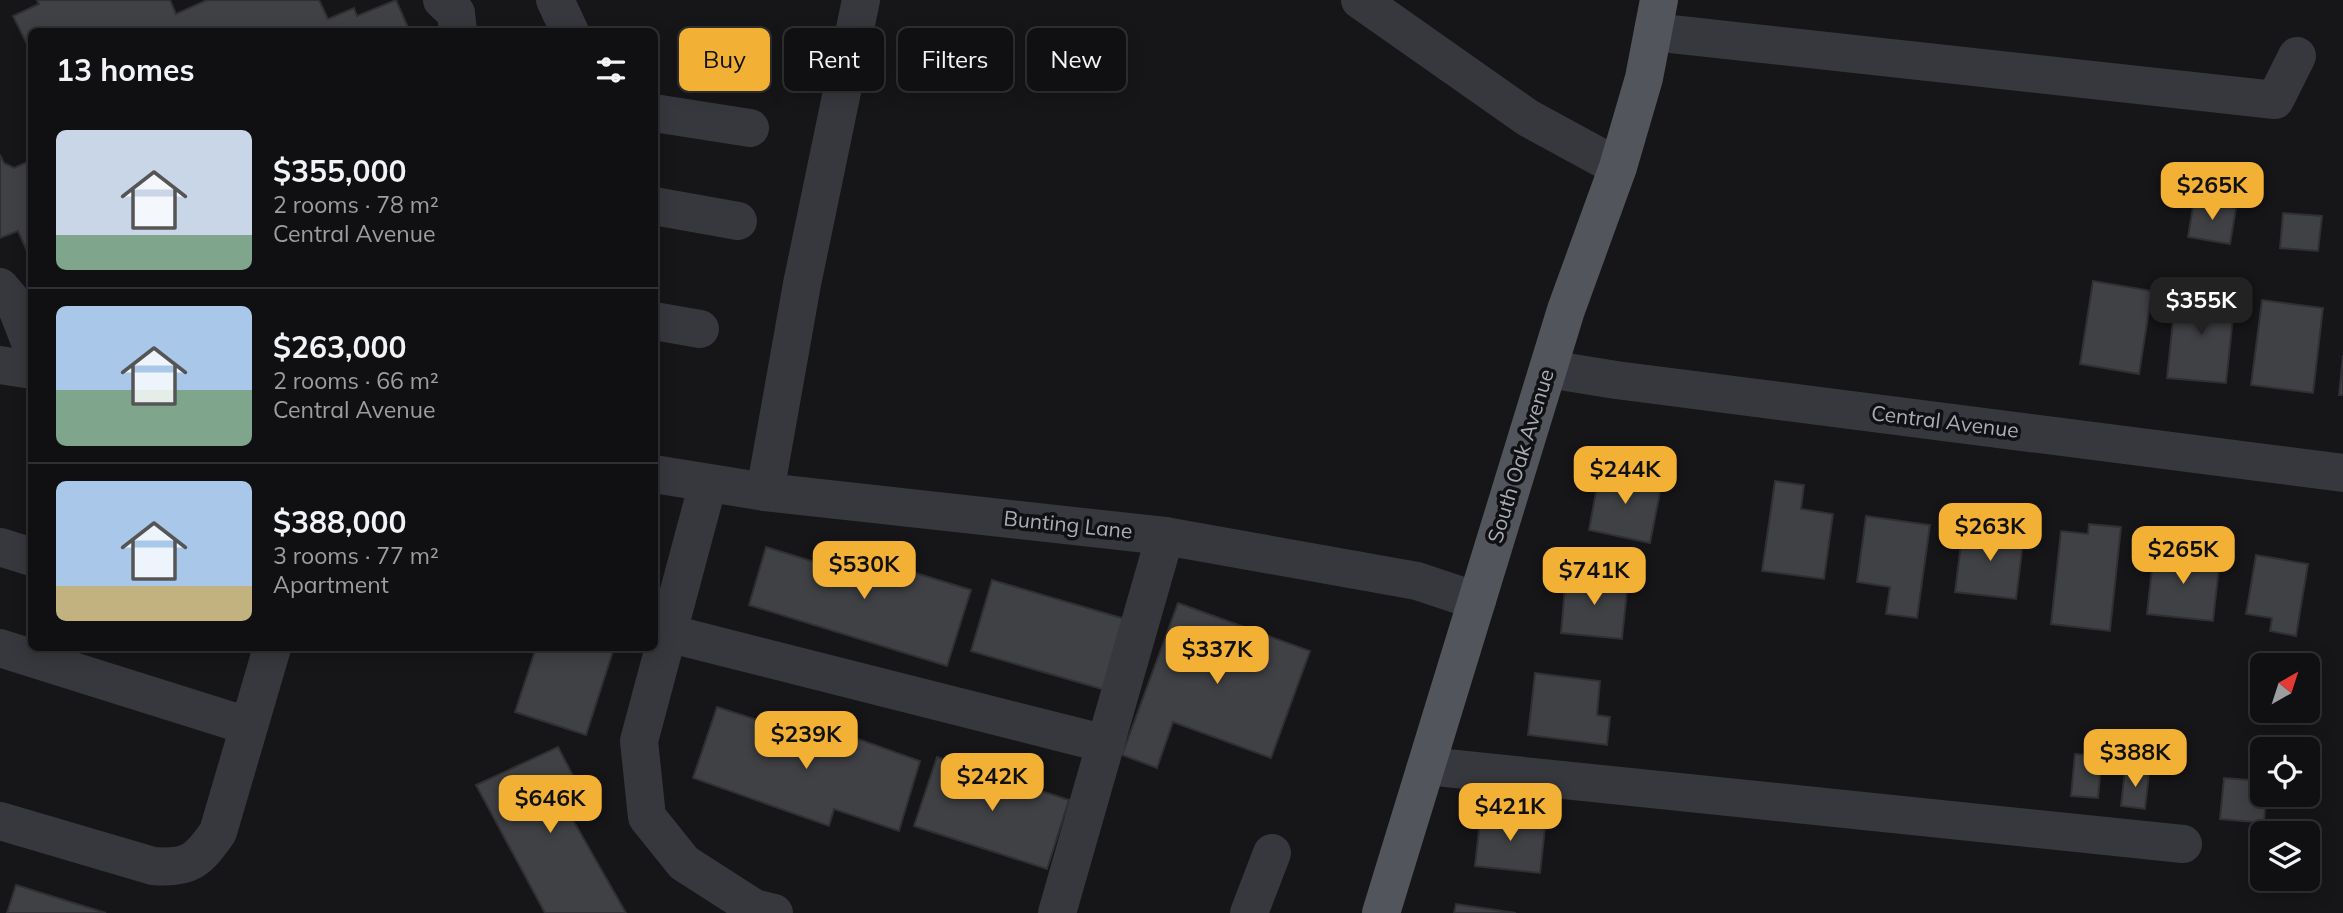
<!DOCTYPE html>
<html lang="en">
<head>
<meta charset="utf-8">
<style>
	body { margin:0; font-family:Mulish,sans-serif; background:#1e1e20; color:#f1f3f6; height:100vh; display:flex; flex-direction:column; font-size:26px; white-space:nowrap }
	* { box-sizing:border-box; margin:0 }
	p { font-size:23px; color:#9c9d9f }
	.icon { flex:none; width:38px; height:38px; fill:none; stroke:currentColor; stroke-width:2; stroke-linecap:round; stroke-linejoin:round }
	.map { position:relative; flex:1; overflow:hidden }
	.sheet { position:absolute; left:28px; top:28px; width:630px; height:623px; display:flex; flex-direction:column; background:#101012; border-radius:10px; box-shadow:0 4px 18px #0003,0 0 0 2px #303032 }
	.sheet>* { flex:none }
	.guide { position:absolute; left:679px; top:28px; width:665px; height:63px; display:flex; gap:14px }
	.needle { width:46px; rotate:39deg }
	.buttons { position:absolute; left:2250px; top:653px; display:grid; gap:14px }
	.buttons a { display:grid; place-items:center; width:70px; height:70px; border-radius:10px; background:#101012; box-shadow:0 4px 18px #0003,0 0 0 2px #303032; font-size:35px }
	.price { position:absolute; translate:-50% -60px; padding:0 16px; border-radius:14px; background:#f2b134; color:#111; font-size:23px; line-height:46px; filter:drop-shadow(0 2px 4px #0008) }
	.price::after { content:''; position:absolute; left:50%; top:42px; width:21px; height:16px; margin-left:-10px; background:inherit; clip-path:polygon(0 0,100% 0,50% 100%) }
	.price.on { background:#222; color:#fff }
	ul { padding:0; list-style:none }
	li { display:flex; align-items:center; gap:21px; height:175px; padding:0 28px }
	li+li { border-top:2px solid #303032 }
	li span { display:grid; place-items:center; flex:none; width:196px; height:140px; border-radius:10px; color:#555 }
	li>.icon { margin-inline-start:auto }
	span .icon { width:84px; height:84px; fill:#fffc; stroke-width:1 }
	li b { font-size:30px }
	h2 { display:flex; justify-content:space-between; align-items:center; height:84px; padding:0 28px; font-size:30px }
	.tag { padding:0 24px; border-radius:10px; background:#101012; box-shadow:0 4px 18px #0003,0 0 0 2px #303032; font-size:24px; line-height:63px }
	.tag.on { background:#f2b134; color:#111 }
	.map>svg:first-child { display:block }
	.building { fill:#404145; stroke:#303034; stroke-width:2 }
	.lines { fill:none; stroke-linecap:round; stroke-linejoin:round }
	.minor { stroke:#37383d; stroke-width:38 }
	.major { stroke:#53555c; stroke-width:38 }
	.labels { text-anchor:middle; stroke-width:7; stroke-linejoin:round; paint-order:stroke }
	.street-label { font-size:21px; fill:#a8adb8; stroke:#111113 }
</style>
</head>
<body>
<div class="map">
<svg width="2343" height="913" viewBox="0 0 2343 913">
	<rect width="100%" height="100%" fill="#161618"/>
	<g class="building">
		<polygon points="37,0 170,0 176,14 207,0 319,0 328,19 354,8 357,16 396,0 410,32 52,32 51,30 32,32 32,39 26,42 13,16 39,4"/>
		<polygon points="0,155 4,163 14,168 32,160 32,262 18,231 0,238"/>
		<polygon points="2194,201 2236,208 2230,244 2188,237"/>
		<polygon points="2283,213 2322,216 2318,251 2280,248"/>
		<polygon points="2093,281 2152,291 2139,374 2080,364"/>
		<polygon points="2176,291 2235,298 2226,383 2167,378"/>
		<polygon points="2262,300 2323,308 2313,393 2251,385"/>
		<polygon points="2343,355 2343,395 2339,395"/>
		<polygon points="1600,470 1662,482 1650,543 1589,530"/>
		<polygon points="1775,481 1804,485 1801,509 1833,514 1824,579 1762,571"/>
		<polygon points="1866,516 1930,525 1917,618 1886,614 1890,587 1857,582"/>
		<polygon points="2089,524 2121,527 2110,631 2051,624 2061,531 2088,534"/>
		<polygon points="1963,528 2024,535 2016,599 1955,592"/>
		<polygon points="766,547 828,566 834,548 971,590 947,666 749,605"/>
		<polygon points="2154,550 2220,558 2213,621 2147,614"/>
		<polygon points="2256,555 2308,564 2296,636 2270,631 2272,618 2246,614"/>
		<polygon points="1566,575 1628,581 1622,639 1561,633"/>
		<polygon points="992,580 1125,619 1105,690 971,651"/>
		<polygon points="1178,603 1310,651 1271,758 1173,722 1157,768 1122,755"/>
		<polygon points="536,648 614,648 586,735 515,712"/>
		<polygon points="1535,673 1600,681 1597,715 1610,717 1607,745 1528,735"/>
		<polygon points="717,707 846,748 850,736 920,761 899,831 834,809 829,826 693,778"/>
		<polygon points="558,747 591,810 573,820 626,913 545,913 476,785"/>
		<polygon points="2075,754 2102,756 2098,798 2071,796"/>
		<polygon points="937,757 1069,800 1047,869 914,826"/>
		<polygon points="2125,770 2149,773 2145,809 2121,806"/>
		<polygon points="2224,778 2263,781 2263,794 2266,794 2264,823 2220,819"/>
		<polygon points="1481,812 1546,819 1540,873 1475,866"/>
		<polygon points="16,885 106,913 7,913"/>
		<polygon points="1456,904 1516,913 1454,913"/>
	</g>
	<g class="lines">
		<g class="minor">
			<polyline points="442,0 456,13 458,32"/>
			<polyline points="555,0 570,32"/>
			<polyline points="1360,0 1528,118 1618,167"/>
			<polyline points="1653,32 2275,100 2297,56"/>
			<polyline points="654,113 750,128"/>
			<polyline points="654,206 738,221"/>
			<polyline points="0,287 16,306 32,347"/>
			<polyline points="654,321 700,329"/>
			<polyline points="0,365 32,370"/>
			<polyline points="1548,369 1616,380 2343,473"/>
			<polyline points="654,474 765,492 1165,536 1417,581 1477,601"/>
			<polyline points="708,483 639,741 647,817 684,863 754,908 774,913"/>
			<polyline points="765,492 802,284 861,0"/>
			<polyline points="0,547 32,557"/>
			<polyline points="667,633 1106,744"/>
			<polyline points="0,648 248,726"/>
			<polyline points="1427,766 2183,844"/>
			<path d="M 0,821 L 153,866 C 189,869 198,861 218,832 L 272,648"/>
			<polyline points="1057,913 1165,536"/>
			<polyline points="1249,913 1272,853"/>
		</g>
		<polyline class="major" points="1381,913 1566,310 1618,167 1644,78 1659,0"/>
	</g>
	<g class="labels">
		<g class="street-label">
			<text transform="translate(1945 422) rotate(7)" y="7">Central Avenue</text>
			<text transform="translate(1521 456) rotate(-73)" y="7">South Oak Avenue</text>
			<text transform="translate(1068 525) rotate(6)" y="7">Bunting Lane</text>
		</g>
	</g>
</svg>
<div class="buttons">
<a><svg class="needle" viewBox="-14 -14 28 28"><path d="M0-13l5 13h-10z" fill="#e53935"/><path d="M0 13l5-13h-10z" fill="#9c9d9f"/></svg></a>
<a><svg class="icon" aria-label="locate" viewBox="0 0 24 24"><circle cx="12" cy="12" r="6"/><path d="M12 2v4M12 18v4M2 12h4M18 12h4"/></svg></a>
<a><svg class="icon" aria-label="layers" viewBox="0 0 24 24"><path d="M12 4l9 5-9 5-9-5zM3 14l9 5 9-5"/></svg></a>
</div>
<b class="price" style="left:2212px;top:222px">$265K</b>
<b class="price on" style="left:2201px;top:337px">$355K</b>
<b class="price" style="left:1625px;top:506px">$244K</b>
<b class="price" style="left:1990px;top:563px">$263K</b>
<b class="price" style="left:2183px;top:586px">$265K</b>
<b class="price" style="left:864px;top:601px">$530K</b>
<b class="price" style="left:1594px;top:607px">$741K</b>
<b class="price" style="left:1217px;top:686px">$337K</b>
<b class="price" style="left:806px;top:771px">$239K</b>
<b class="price" style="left:2135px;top:789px">$388K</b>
<b class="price" style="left:992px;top:813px">$242K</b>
<b class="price" style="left:550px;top:835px">$646K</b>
<b class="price" style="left:1510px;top:843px">$421K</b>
<div class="guide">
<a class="tag on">Buy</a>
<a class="tag">Rent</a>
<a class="tag">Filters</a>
<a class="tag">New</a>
</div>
<section class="sheet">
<h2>13 homes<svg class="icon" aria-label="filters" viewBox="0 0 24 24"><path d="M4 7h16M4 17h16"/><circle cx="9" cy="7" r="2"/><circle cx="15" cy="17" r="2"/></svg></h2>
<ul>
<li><span style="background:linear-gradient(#c9d6e8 75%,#7fa58c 0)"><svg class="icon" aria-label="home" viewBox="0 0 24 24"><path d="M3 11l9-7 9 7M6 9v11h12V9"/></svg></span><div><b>$355,000</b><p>2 rooms · 78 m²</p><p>Central Avenue</p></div></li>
<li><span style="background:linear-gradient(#a9c7e8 60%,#7fa58c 0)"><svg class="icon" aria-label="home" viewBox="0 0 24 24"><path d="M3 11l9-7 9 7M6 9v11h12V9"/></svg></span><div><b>$263,000</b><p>2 rooms · 66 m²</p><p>Central Avenue</p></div></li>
<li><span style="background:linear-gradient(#a9c7e8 75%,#c2b280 0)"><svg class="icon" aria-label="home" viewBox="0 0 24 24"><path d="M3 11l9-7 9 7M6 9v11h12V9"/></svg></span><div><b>$388,000</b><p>3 rooms · 77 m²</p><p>Apartment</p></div></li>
</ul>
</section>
</div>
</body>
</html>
